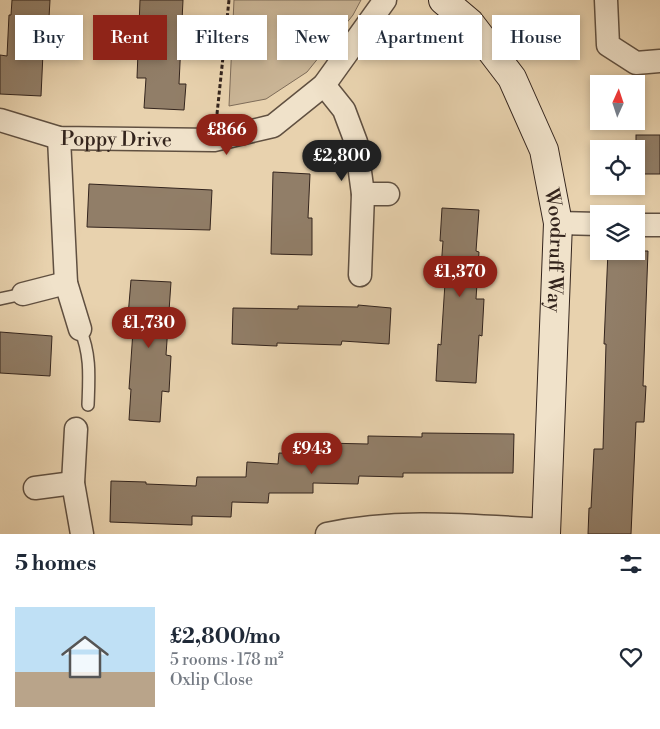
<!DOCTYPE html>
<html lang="en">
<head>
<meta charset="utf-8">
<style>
	body { margin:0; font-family:"Libre Bodoni",serif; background:#f6f6f7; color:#1f2937; height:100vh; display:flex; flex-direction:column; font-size:19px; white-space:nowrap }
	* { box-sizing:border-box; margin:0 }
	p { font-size:16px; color:#747a83 }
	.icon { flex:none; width:28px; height:28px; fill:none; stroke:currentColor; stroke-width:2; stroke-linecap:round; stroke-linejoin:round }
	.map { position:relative; height:534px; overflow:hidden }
	.sheet { display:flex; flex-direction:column; background:#fff; flex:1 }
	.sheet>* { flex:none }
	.hud { position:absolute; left:15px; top:15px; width:630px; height:45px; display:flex; gap:10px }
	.needle { width:32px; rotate:3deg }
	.buttons { position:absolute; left:590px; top:75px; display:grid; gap:10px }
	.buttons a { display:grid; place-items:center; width:55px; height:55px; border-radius:0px; background:#fff; box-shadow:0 2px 8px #0003; font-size:25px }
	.price { position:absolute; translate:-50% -42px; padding:0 11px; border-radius:18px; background:#8f2418; color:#fff; font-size:16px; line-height:32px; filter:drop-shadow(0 1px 2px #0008) }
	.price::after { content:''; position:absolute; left:50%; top:30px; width:15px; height:11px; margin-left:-8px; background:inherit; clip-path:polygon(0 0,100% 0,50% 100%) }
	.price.on { background:#222; color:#fff }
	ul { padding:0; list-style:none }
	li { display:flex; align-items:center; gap:15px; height:125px; padding:0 15px }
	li+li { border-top:1px solid #e0e1e3 }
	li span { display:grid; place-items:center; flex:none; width:140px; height:100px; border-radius:0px; color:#555 }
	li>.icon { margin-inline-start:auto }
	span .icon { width:60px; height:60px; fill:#fffc; stroke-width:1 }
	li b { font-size:21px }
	h2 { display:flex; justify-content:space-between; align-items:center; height:60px; padding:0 15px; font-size:21px }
	.pill { padding:0 18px; border-radius:0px; background:#fff; box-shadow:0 2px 8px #0003; font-size:18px; line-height:45px }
	.pill.on { background:#8f2418; color:#fff }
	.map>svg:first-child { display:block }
	.green { fill:#c9b495; stroke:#7e6c59 }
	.building { fill:#917e68; stroke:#33241d }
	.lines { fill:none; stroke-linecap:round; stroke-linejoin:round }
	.lane-casing { stroke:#605041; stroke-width:14 }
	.street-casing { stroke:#605041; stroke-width:25 }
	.secondary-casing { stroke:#33241d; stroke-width:30 }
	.path { stroke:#33241d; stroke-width:3; stroke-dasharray:4 2.5; stroke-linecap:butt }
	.lane { stroke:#f0e2ca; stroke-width:11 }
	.street { stroke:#f0e2ca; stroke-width:22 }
	.secondary { stroke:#f0e2ca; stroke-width:28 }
	.labels { text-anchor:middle; stroke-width:4; stroke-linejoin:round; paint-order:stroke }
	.street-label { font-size:20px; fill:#33241d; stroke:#f0e2ca }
</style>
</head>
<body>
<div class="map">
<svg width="660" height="534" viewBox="0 0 660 534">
	<rect width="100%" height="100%" fill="#e8d2ae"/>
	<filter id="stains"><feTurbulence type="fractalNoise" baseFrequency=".004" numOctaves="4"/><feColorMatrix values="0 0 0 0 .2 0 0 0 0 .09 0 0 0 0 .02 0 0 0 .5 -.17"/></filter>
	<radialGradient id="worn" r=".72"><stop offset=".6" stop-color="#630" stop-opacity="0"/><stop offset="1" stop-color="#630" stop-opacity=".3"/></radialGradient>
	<polygon class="green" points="234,0 361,0 353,15 307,72 266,99 229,106"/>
	<g class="building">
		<polygon points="12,0 50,0 47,53 43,53 41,96 0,94 0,55 7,56 9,15 11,15"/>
		<polygon points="140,0 183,0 179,84 186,84 184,110 144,108 146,78 137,78"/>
		<rect x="636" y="135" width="24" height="39"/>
		<polygon points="273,172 310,174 308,218 312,218 312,255 271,254"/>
		<polygon points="89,184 212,190 210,230 87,227"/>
		<polygon points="442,208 479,210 476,251 479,252 476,299 484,299 482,336 479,335 476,383 436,381 438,344 441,345 445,283 440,282 443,241 440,241"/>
		<polygon points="608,251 648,251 643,386 646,386 644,422 636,422 631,534 588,534 589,508 591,508 594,449 603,449 606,344 604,344"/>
		<polygon points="131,280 171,282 166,355 171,356 169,392 162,391 160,422 129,420 131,389 129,389 134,316 128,316"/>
		<polygon points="358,305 391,308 389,344 342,341 341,345 277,343 277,346 232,344 233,308 298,309 298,306 358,307"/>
		<polygon points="0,332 52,336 50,376 0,373"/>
		<polygon points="422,433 514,434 513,473 403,473 403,477 359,476 358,484 313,483 313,493 269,493 268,503 232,502 231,517 192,516 192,525 110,522 111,481 146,482 146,484 196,486 197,477 246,477 247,462 278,464 279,453 324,454 324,443 368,444 368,436 422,437"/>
	</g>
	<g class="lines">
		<defs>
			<g id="lane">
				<polyline points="0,299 23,294"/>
				<path d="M 80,329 C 91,355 89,377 88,405"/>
			</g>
			<g id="street">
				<polyline points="606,0 608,45 636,63 660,61"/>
				<polyline points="324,85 344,110 356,142 363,194 360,275"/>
				<path id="s1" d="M 0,120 L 59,138 L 214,140 L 273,126 L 324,85 L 385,0"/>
				<polyline points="59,138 66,283 80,329"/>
				<polyline points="363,194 388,194"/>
				<polyline points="558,223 599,224"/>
				<polyline points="636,225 660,225"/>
				<polyline points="23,294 66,283"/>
				<polyline points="76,429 73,483 82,534"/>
				<polyline points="35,488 73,483"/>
				<path d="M 327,534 C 399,518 473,526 546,530"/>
			</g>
			<g id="secondary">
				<path id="s2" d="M 443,0 L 470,23 L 512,78 L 544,150 L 558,223 L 546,534"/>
			</g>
		</defs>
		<use href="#lane" class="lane-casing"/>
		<use href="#street" class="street-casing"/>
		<use href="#secondary" class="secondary-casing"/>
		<polyline class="path" points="217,114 229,0"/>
		<use href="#lane" class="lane"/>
		<use href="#street" class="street"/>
		<use href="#secondary" class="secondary"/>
	</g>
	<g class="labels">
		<g class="street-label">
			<text dy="7" stroke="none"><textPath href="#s1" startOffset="119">Poppy Drive</textPath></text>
			<text dy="7" stroke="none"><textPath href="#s2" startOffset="285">Woodruff Way</textPath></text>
		</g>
	</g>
	<rect width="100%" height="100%" filter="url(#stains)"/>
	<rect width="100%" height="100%" fill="url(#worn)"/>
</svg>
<div class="buttons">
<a><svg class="needle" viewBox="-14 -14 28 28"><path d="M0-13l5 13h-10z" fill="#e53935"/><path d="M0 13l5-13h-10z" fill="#747a83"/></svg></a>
<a><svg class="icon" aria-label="locate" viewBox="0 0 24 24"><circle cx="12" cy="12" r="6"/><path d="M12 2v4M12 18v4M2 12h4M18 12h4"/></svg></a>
<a><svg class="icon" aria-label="layers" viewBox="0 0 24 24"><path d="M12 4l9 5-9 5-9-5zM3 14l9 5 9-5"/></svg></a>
</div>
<b class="price" style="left:227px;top:156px">£866</b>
<b class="price on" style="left:342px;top:182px">£2,800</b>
<b class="price" style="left:460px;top:298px">£1,370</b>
<b class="price" style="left:149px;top:349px">£1,730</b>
<b class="price" style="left:312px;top:475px">£943</b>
<div class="hud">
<a class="pill">Buy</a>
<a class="pill on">Rent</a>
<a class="pill">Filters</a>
<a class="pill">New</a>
<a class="pill">Apartment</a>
<a class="pill">House</a>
</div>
</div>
<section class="sheet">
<h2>5 homes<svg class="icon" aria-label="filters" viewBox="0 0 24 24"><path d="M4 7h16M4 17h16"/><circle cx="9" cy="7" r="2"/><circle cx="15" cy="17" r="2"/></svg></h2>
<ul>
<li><span style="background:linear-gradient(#bfe0f5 65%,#b9a48a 0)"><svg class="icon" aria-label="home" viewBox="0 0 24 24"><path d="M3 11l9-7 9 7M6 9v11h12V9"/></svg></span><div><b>£2,800/mo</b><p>5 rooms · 178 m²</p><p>Oxlip Close</p></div><svg class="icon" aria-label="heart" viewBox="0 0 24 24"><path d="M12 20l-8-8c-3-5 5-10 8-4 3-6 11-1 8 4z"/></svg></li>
</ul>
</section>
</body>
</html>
